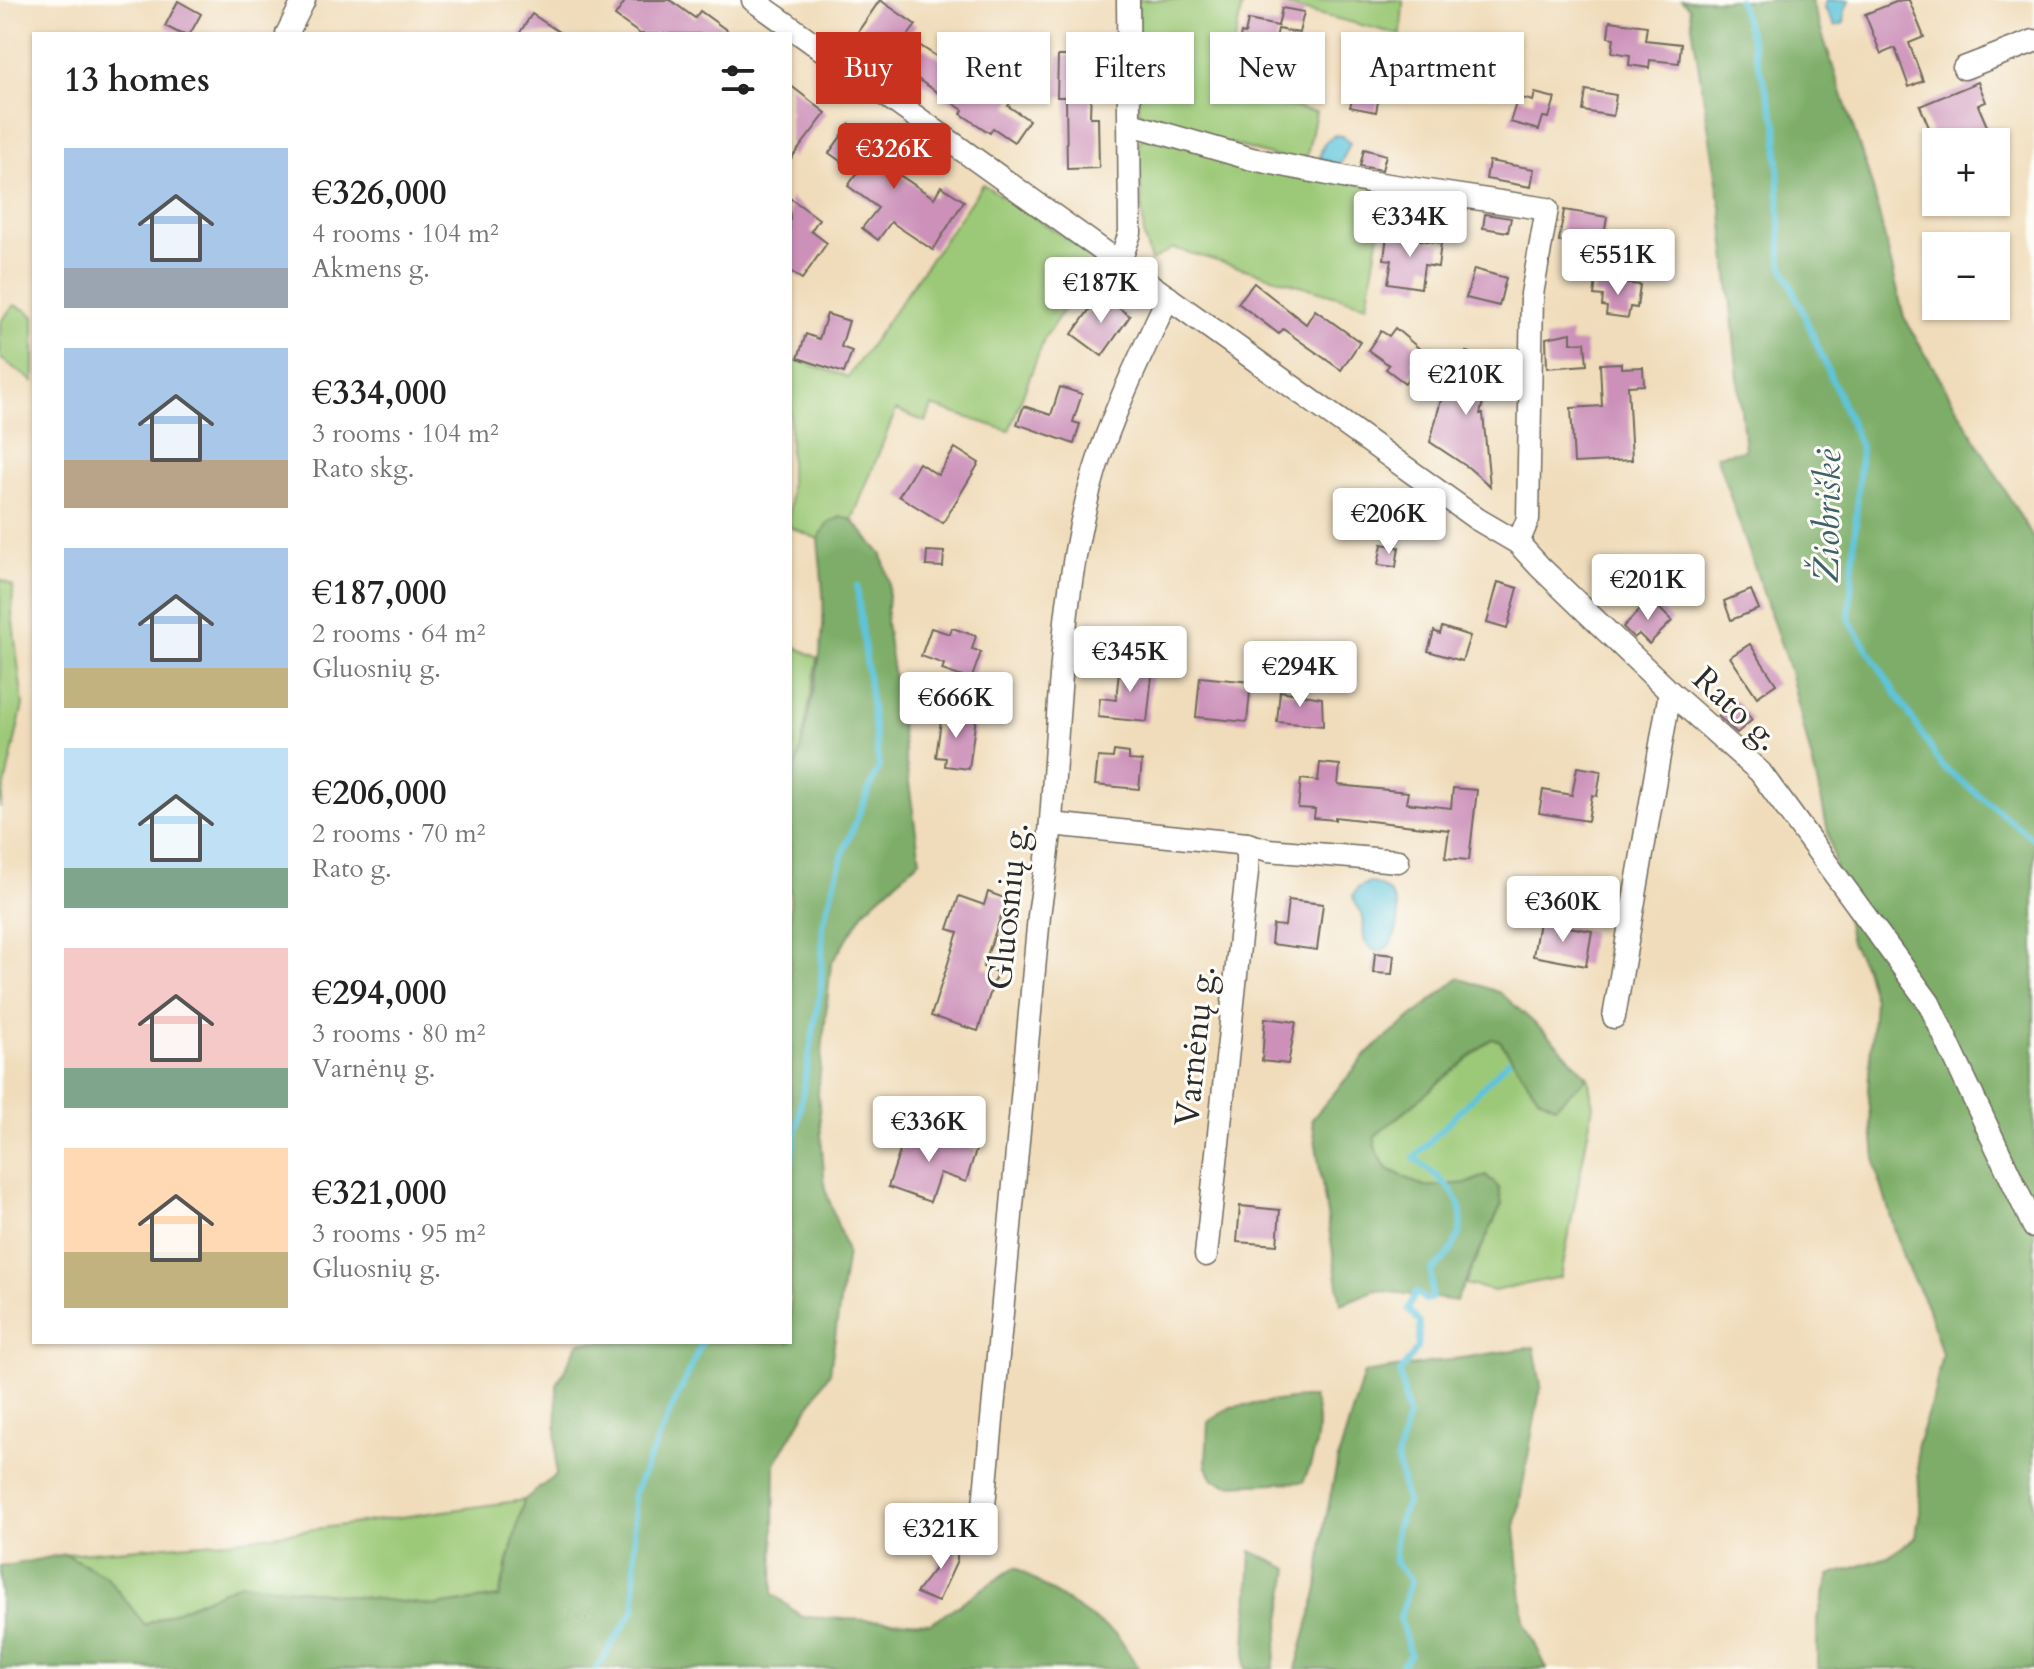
<!DOCTYPE html>
<html lang="en">
<head>
<meta charset="utf-8">
<style>
	body { margin:0; font-family:Cardo,serif; background:#f6f6f6; color:#222; height:100vh; display:flex; flex-direction:column; font-size:30px; white-space:nowrap }
	* { box-sizing:border-box; margin:0 }
	p { font-size:26px; color:#767676 }
	.icon { flex:none; width:44px; height:44px; fill:none; stroke:currentColor; stroke-width:2; stroke-linecap:round; stroke-linejoin:round }
	.map { position:relative; flex:1; overflow:hidden }
	.details { position:absolute; left:32px; top:32px; width:760px; height:1312px; display:flex; flex-direction:column; background:#fff; border-radius:0px; box-shadow:0 2px 6px #0004 }
	.details>* { flex:none }
	.banner { position:absolute; left:816px; top:32px; width:760px; height:72px; display:flex; gap:16px }
	.fabs { position:absolute; left:1922px; top:128px; display:grid; gap:16px }
	.fabs a { display:grid; place-items:center; width:88px; height:88px; border-radius:0px; background:#fff; box-shadow:0 2px 6px #0004; font-size:40px }
	.price { position:absolute; translate:-50% -68px; padding:0 18px; border-radius:8px; background:#fff; color:#222; font-size:26px; line-height:52px; filter:drop-shadow(0 2px 4px #0008) }
	.price::after { content:''; position:absolute; left:50%; top:48px; width:24px; height:18px; margin-left:-12px; background:inherit; clip-path:polygon(0 0,100% 0,50% 100%) }
	.price.selected { background:#c8321e; color:#fff }
	ul { padding:0; list-style:none }
	li { display:flex; align-items:center; gap:24px; height:200px; padding:0 32px }
	li span { display:grid; place-items:center; flex:none; width:224px; height:160px; border-radius:0px; color:#555 }
	li>.icon { margin-inline-start:auto }
	span .icon { width:96px; height:96px; fill:#fffc; stroke-width:1 }
	li b { font-size:34px }
	h2 { display:flex; justify-content:space-between; align-items:center; height:96px; padding:0 32px; font-size:34px }
	.tag { padding:0 28px; border-radius:0px; background:#fff; box-shadow:0 2px 6px #0004; font-size:28px; line-height:72px }
	.tag.selected { background:#c8321e; color:#fff }
	.map>svg:first-child { display:block }
	.green { fill:#9cc977; stroke:#647a51; stroke-width:2 }
	.forest { fill:#7dad68; stroke:#546c4a; stroke-width:2 }
	.water { fill:#5dc4db; stroke:#447883; stroke-width:2 }
	.lines { fill:none; stroke-linecap:round; stroke-linejoin:round }
	.stream { stroke:#5dc4db; stroke-width:6 }
	.building { fill:#cc90b9 }
	.minor-casing { stroke:#70695d; stroke-width:25 }
	.minor { stroke:#fff; stroke-width:22 }
	.labels { text-anchor:middle; stroke-width:6; stroke-linejoin:round; paint-order:stroke }
	.street-label { font-size:34px; fill:#2b2b2b; stroke:#fdfcf7 }
	.water-label { font-size:36px; font-style:italic; fill:#3c6169; stroke:#fdfcf7 }
</style>
</head>
<body>
<div class="map">
<svg width="2034" height="1669" viewBox="0 0 2034 1669">
	<rect width="100%" height="100%" fill="#fdfcf7"/>
	<filter id="ink" filterUnits="userSpaceOnUse"><feTurbulence type="fractalNoise" baseFrequency=".0125" numOctaves="2"/><feDisplacementMap in="SourceGraphic" scale="16" xChannelSelector="R" yChannelSelector="G"/><feConvolveMatrix kernelMatrix="1 2 1 2 8 2 1 2 1" color-interpolation-filters="sRGB"/></filter>
	<filter id="wash" filterUnits="userSpaceOnUse"><feTurbulence type="fractalNoise" baseFrequency=".006" numOctaves="4" result="noise"/><feDisplacementMap in="SourceGraphic" scale="32" xChannelSelector="R" yChannelSelector="G"/><feGaussianBlur stdDeviation="1.8" result="paint"/><feColorMatrix in="noise" values="0 0 0 0 0 0 0 0 0 0 0 0 0 0 0 0 0 1.4 0 .05"/><feComposite in="paint" operator="in"/></filter>
	<g filter="url(#wash)">
		<rect width="100%" height="100%" fill="#f0dcba"/>
		<g class="green">
			<polygon points="1138,0 1243,0 1225,93 1316,112 1305,165 1147,120 1138,109"/>
			<polygon points="1263,0 1403,0 1401,35"/>
			<polygon points="1146,138 1386,190 1367,305 1173,248 1151,261 1144,237 1138,146 1140,140"/>
			<polygon points="983,184 1098,259 1045,337 1009,431 932,406 926,422 896,410 852,520 841,517 829,523 818,539 790,527 790,358 848,377"/>
			<polygon points="14,305 28,311 34,317 34,382 0,358 0,322"/>
			<polygon points="0,579 13,586 12,613 23,705 0,808"/>
			<polygon points="790,644 818,658 801,747 790,789"/>
			<polygon points="1491,1039 1500,1040 1539,1098 1555,1106 1588,1077 1593,1105 1561,1277 1494,1291 1465,1284 1502,1204 1486,1175 1469,1183 1424,1187 1386,1168 1375,1147 1375,1136"/>
			<polygon points="524,1500 499,1597 436,1606 241,1583 145,1625 106,1576 65,1554 229,1541"/>
		</g>
		<g class="forest">
			<polygon points="1681,0 1811,0 1872,185 1904,317 2034,540 2034,1669 1817,1669 1817,1619 1829,1576 1888,1557 1916,1537 1920,1510 1917,1444 1933,1399 1942,1354 1927,1306 1905,1263 1876,1168 1868,1089 1874,1000 1865,968 1851,943 1822,803 1790,671 1716,455 1745,450 1722,213 1689,7"/>
			<path d="M 841,517 L 852,520 L 882,555 L 889,581 L 886,623 L 920,860 L 866,909 L 831,964 L 818,1092 L 825,1188 L 847,1252 L 830,1372 L 775,1463 L 773,1594 L 802,1617 L 931,1623 L 1015,1567 L 1117,1635 L 1139,1669 L 0,1669 L 0,1567 L 65,1554 L 106,1576 L 145,1625 L 241,1583 L 436,1606 L 499,1597 L 524,1500 L 556,1475 L 557,1384 L 579,1342 L 790,1342 L 790,789 C 803,740 816,689 822,638 C 826,605 821,572 818,539 L 828,523 Z"/>
			<polygon points="1459,978 1501,993 1553,1040 1588,1077 1555,1106 1539,1098 1500,1041 1491,1039 1375,1136 1375,1147 1386,1168 1424,1187 1469,1183 1486,1175 1499,1188 1502,1204 1456,1301 1376,1290 1341,1304 1312,1119 1368,1053"/>
			<polygon points="1534,1347 1541,1385 1515,1528 1524,1621 1547,1669 1296,1669 1318,1588 1324,1528 1338,1459 1364,1373"/>
			<path d="M 1299,1398 L 1313,1398 C 1324,1423 1315,1458 1303,1482 L 1229,1485 L 1213,1480 L 1206,1465 L 1208,1422 L 1231,1407 Z"/>
			<polygon points="1251,1551 1289,1569 1273,1669 1245,1669"/>
		</g>
		<g class="water">
			<polygon points="1827,0 1849,0 1845,10 1844,23 1835,26 1824,7"/>
			<path d="M 1334,135 L 1343,136 L 1350,143 L 1341,163 L 1333,165 L 1320,158 C 1321,147 1325,141 1334,135 Z"/>
			<path d="M 1369,882 C 1424,895 1389,976 1366,943 C 1361,935 1365,926 1363,918 C 1361,908 1354,905 1353,895 L 1358,888 Z"/>
		</g>
		<g class="lines">
			<g class="stream">
				<polyline points="1739,0 1777,125 1781,261 1861,447 1849,620 1942,766 2034,839"/>
				<polyline points="790,1167 821,987 823,924 844,850 879,767 857,586"/>
				<polyline points="596,1669 635,1609 634,1493 702,1342"/>
				<path d="M 1399,1669 L 1410,1654 L 1400,1618 L 1411,1580 L 1395,1562 L 1396,1528 L 1407,1503 L 1397,1460 L 1408,1417 L 1400,1372 L 1418,1348 L 1420,1323 L 1408,1309 L 1416,1292 L 1425,1300 L 1432,1298 L 1431,1271 C 1455,1254 1472,1220 1453,1193 C 1443,1179 1427,1168 1414,1158 L 1508,1061"/>
			</g>
		</g>
		<g id="blocks">
			<g class="building">
				<polygon points="626,0 670,0 695,18 700,11 732,34 640,34 615,16"/>
				<polygon points="880,0 916,25 907,37 980,85 985,77 1014,96 1008,106 1029,120 1014,142 993,128 990,133 961,114 963,110 855,36"/>
				<polygon points="1901,0 1909,0 1924,37 1909,43 1923,81 1909,87 1895,48 1881,54 1865,14"/>
				<polygon points="178,1 201,14 190,34 181,34 165,26"/>
				<polygon points="1282,8 1304,12 1299,33 1278,29 1269,72 1235,64 1241,33 1245,34 1248,20 1278,26"/>
				<polygon points="532,14 562,34 519,34"/>
				<polygon points="1610,21 1647,26 1645,40 1681,44 1679,63 1650,60 1649,68 1629,65 1630,55 1612,52 1614,38 1608,37"/>
				<polygon points="1058,56 1092,56 1090,117 1098,117 1099,168 1067,169 1066,97 1057,97"/>
				<polygon points="1361,67 1384,71 1376,112 1350,107"/>
				<polygon points="1978,82 1986,102 1978,105 1989,131 1962,142 1935,142 1920,106"/>
				<polygon points="790,85 826,113 790,160"/>
				<polygon points="1586,90 1616,95 1613,116 1583,111"/>
				<polygon points="1535,93 1555,98 1549,118 1543,117 1539,130 1510,122 1518,97 1533,101"/>
				<polygon points="850,124 878,145 883,139 898,150 886,166 934,198 941,186 964,201 933,250 891,222 878,240 862,228 878,208 848,186 857,173 829,153"/>
				<polygon points="1364,149 1386,155 1382,170 1360,166"/>
				<polygon points="1489,161 1534,169 1531,187 1486,179"/>
				<polygon points="790,198 819,219 811,231 827,243 802,279 790,271"/>
				<polygon points="1564,210 1607,217 1602,248 1559,241"/>
				<polygon points="1485,214 1511,218 1508,232 1483,228"/>
				<polygon points="1387,235 1441,243 1438,267 1424,265 1421,288 1388,283 1392,260 1384,259"/>
				<polygon points="1474,269 1506,278 1499,306 1466,298"/>
				<polygon points="1596,280 1640,285 1637,308 1630,307 1628,318 1606,315 1607,307 1602,306 1603,296 1594,295"/>
				<polygon points="1254,283 1306,324 1315,310 1360,342 1341,370 1283,329 1279,334 1238,303"/>
				<polygon points="1100,295 1130,316 1102,356 1072,334"/>
				<polygon points="827,314 849,321 841,347 852,351 844,373 798,358 806,334 819,339"/>
				<polygon points="1395,328 1421,350 1411,362 1417,366 1405,383 1386,369 1389,365 1368,350 1381,331 1389,336"/>
				<polygon points="1571,333 1571,343 1585,342 1587,365 1547,368 1546,338"/>
				<polygon points="1466,352 1494,359 1480,414 1483,414 1490,486 1469,468 1430,442 1442,396 1454,398"/>
				<polygon points="1621,363 1621,368 1643,367 1644,385 1628,386 1632,460 1574,463 1571,408 1602,406 1600,364"/>
				<polygon points="1060,387 1082,394 1073,422 1080,424 1074,444 1017,424 1024,406 1051,415"/>
				<polygon points="955,448 979,463 943,523 899,496 919,463 938,475"/>
				<polygon points="1416,508 1440,517 1435,531 1411,522"/>
				<polygon points="1382,544 1399,547 1396,567 1378,565"/>
				<polygon points="927,551 944,552 943,567 926,566"/>
				<polygon points="1498,582 1518,588 1507,629 1487,623"/>
				<polygon points="1751,590 1759,609 1731,620 1724,601"/>
				<polygon points="1650,599 1672,621 1649,644 1639,634 1634,638 1623,627"/>
				<polygon points="1442,627 1470,636 1462,661 1428,651 1434,631 1440,634"/>
				<polygon points="931,628 950,634 952,628 976,636 972,649 981,652 971,680 942,670 944,664 921,656"/>
				<polygon points="1750,644 1776,684 1757,697 1730,657"/>
				<polygon points="1120,662 1153,666 1147,722 1098,717 1100,698 1116,700"/>
				<polygon points="1200,677 1251,682 1247,722 1196,717"/>
				<polygon points="1280,691 1322,698 1323,726 1277,722"/>
				<polygon points="1736,700 1752,720 1737,733 1718,716"/>
				<polygon points="942,713 976,717 969,769 945,766 946,758 936,757"/>
				<polygon points="1114,751 1129,753 1129,760 1142,761 1139,789 1095,785 1098,757 1113,758"/>
				<polygon points="1320,763 1340,765 1338,785 1408,792 1406,803 1451,808 1453,788 1477,790 1469,860 1445,858 1449,830 1335,817 1335,820 1314,818 1315,809 1298,808 1301,779 1318,781"/>
				<polygon points="1577,767 1601,771 1597,796 1592,795 1588,821 1539,813 1543,790 1572,795"/>
				<polygon points="988,892 1007,899 983,967 997,972 978,1031 931,1016 958,932 948,929 959,896 984,905"/>
				<polygon points="1288,900 1323,904 1317,950 1271,944 1273,925 1285,926"/>
				<polygon points="1539,922 1592,931 1586,966 1533,956"/>
				<polygon points="1375,953 1394,955 1392,974 1373,973"/>
				<polygon points="1265,1018 1296,1022 1288,1064 1262,1061"/>
				<polygon points="908,1127 976,1150 966,1182 940,1173 930,1202 888,1187"/>
				<polygon points="1240,1206 1280,1210 1277,1245 1237,1242"/>
				<polygon points="957,1523 957,1561 938,1602 916,1593 937,1566"/>
			</g>
		</g>
	</g>
	<g filter="url(#ink)">
		<use href="#blocks" fill-opacity="0" stroke="#70695d" stroke-width="2"/>
		<g class="lines">
			<defs>
				<g id="minor">
					<polyline points="753,0 1477,519 1518,543 1540,567 1670,692 1760,772 1929,1003 2034,1227"/>
					<polyline points="287,34 304,0"/>
					<polyline points="1964,68 2034,41"/>
					<polyline points="1131,124 1252,159 1368,182 1547,209 1532,294 1528,519 1518,543"/>
					<polyline points="1119,264 1130,233 1128,0"/>
					<polyline points="1051,824 1247,844 1268,850 1398,861"/>
					<polyline points="1614,1017 1670,692"/>
					<polyline points="1206,1255 1247,872 1247,844"/>
					<path d="M 981,1538 L 1039,916 C 1043,884 1049,852 1051,820 C 1060,703 1061,583 1095,470 C 1113,411 1142,353 1168,297"/>
				</g>
			</defs>
			<use href="#minor" class="minor-casing"/>
			<use href="#minor" class="minor"/>
		</g>
	</g>
	<g class="labels">
		<g class="street-label">
			<text transform="translate(1737 708) rotate(43)" y="12">Rato g.</text>
			<text transform="translate(1007 906) rotate(-84)" y="12">Gluosnių g.</text>
			<text transform="translate(1194 1046) rotate(-84)" y="12">Varnėnų g.</text>
		</g>
		<g class="water-label">
			<text transform="translate(1826 516) rotate(-89)" y="13">Žiobriškė</text>
		</g>
	</g>
</svg>
<div class="fabs">
<a>+</a>
<a>−</a>
</div>
<b class="price selected" style="left:894px;top:191px">€326K</b>
<b class="price" style="left:1410px;top:259px">€334K</b>
<b class="price" style="left:1618px;top:297px">€551K</b>
<b class="price" style="left:1101px;top:325px">€187K</b>
<b class="price" style="left:1466px;top:417px">€210K</b>
<b class="price" style="left:1389px;top:556px">€206K</b>
<b class="price" style="left:1648px;top:622px">€201K</b>
<b class="price" style="left:1130px;top:694px">€345K</b>
<b class="price" style="left:1300px;top:709px">€294K</b>
<b class="price" style="left:956px;top:740px">€666K</b>
<b class="price" style="left:1563px;top:944px">€360K</b>
<b class="price" style="left:929px;top:1164px">€336K</b>
<b class="price" style="left:941px;top:1571px">€321K</b>
<div class="banner">
<a class="tag selected">Buy</a>
<a class="tag">Rent</a>
<a class="tag">Filters</a>
<a class="tag">New</a>
<a class="tag">Apartment</a>
</div>
<section class="details">
<h2>13 homes<svg class="icon" aria-label="filters" viewBox="0 0 24 24"><path d="M4 7h16M4 17h16"/><circle cx="9" cy="7" r="2"/><circle cx="15" cy="17" r="2"/></svg></h2>
<ul>
<li><span style="background:linear-gradient(#a9c7e8 75%,#9aa5b1 0)"><svg class="icon" aria-label="home" viewBox="0 0 24 24"><path d="M3 11l9-7 9 7M6 9v11h12V9"/></svg></span><div><b>€326,000</b><p>4 rooms · 104 m²</p><p>Akmens g.</p></div></li>
<li><span style="background:linear-gradient(#a9c7e8 70%,#b9a48a 0)"><svg class="icon" aria-label="home" viewBox="0 0 24 24"><path d="M3 11l9-7 9 7M6 9v11h12V9"/></svg></span><div><b>€334,000</b><p>3 rooms · 104 m²</p><p>Rato skg.</p></div></li>
<li><span style="background:linear-gradient(#a9c7e8 75%,#c2b280 0)"><svg class="icon" aria-label="home" viewBox="0 0 24 24"><path d="M3 11l9-7 9 7M6 9v11h12V9"/></svg></span><div><b>€187,000</b><p>2 rooms · 64 m²</p><p>Gluosnių g.</p></div></li>
<li><span style="background:linear-gradient(#bfe0f5 75%,#7fa58c 0)"><svg class="icon" aria-label="home" viewBox="0 0 24 24"><path d="M3 11l9-7 9 7M6 9v11h12V9"/></svg></span><div><b>€206,000</b><p>2 rooms · 70 m²</p><p>Rato g.</p></div></li>
<li><span style="background:linear-gradient(#f6c9c9 75%,#7fa58c 0)"><svg class="icon" aria-label="home" viewBox="0 0 24 24"><path d="M3 11l9-7 9 7M6 9v11h12V9"/></svg></span><div><b>€294,000</b><p>3 rooms · 80 m²</p><p>Varnėnų g.</p></div></li>
<li><span style="background:linear-gradient(#ffd9b3 65%,#c2b280 0)"><svg class="icon" aria-label="home" viewBox="0 0 24 24"><path d="M3 11l9-7 9 7M6 9v11h12V9"/></svg></span><div><b>€321,000</b><p>3 rooms · 95 m²</p><p>Gluosnių g.</p></div></li>
</ul>
</section>
</div>
</body>
</html>
